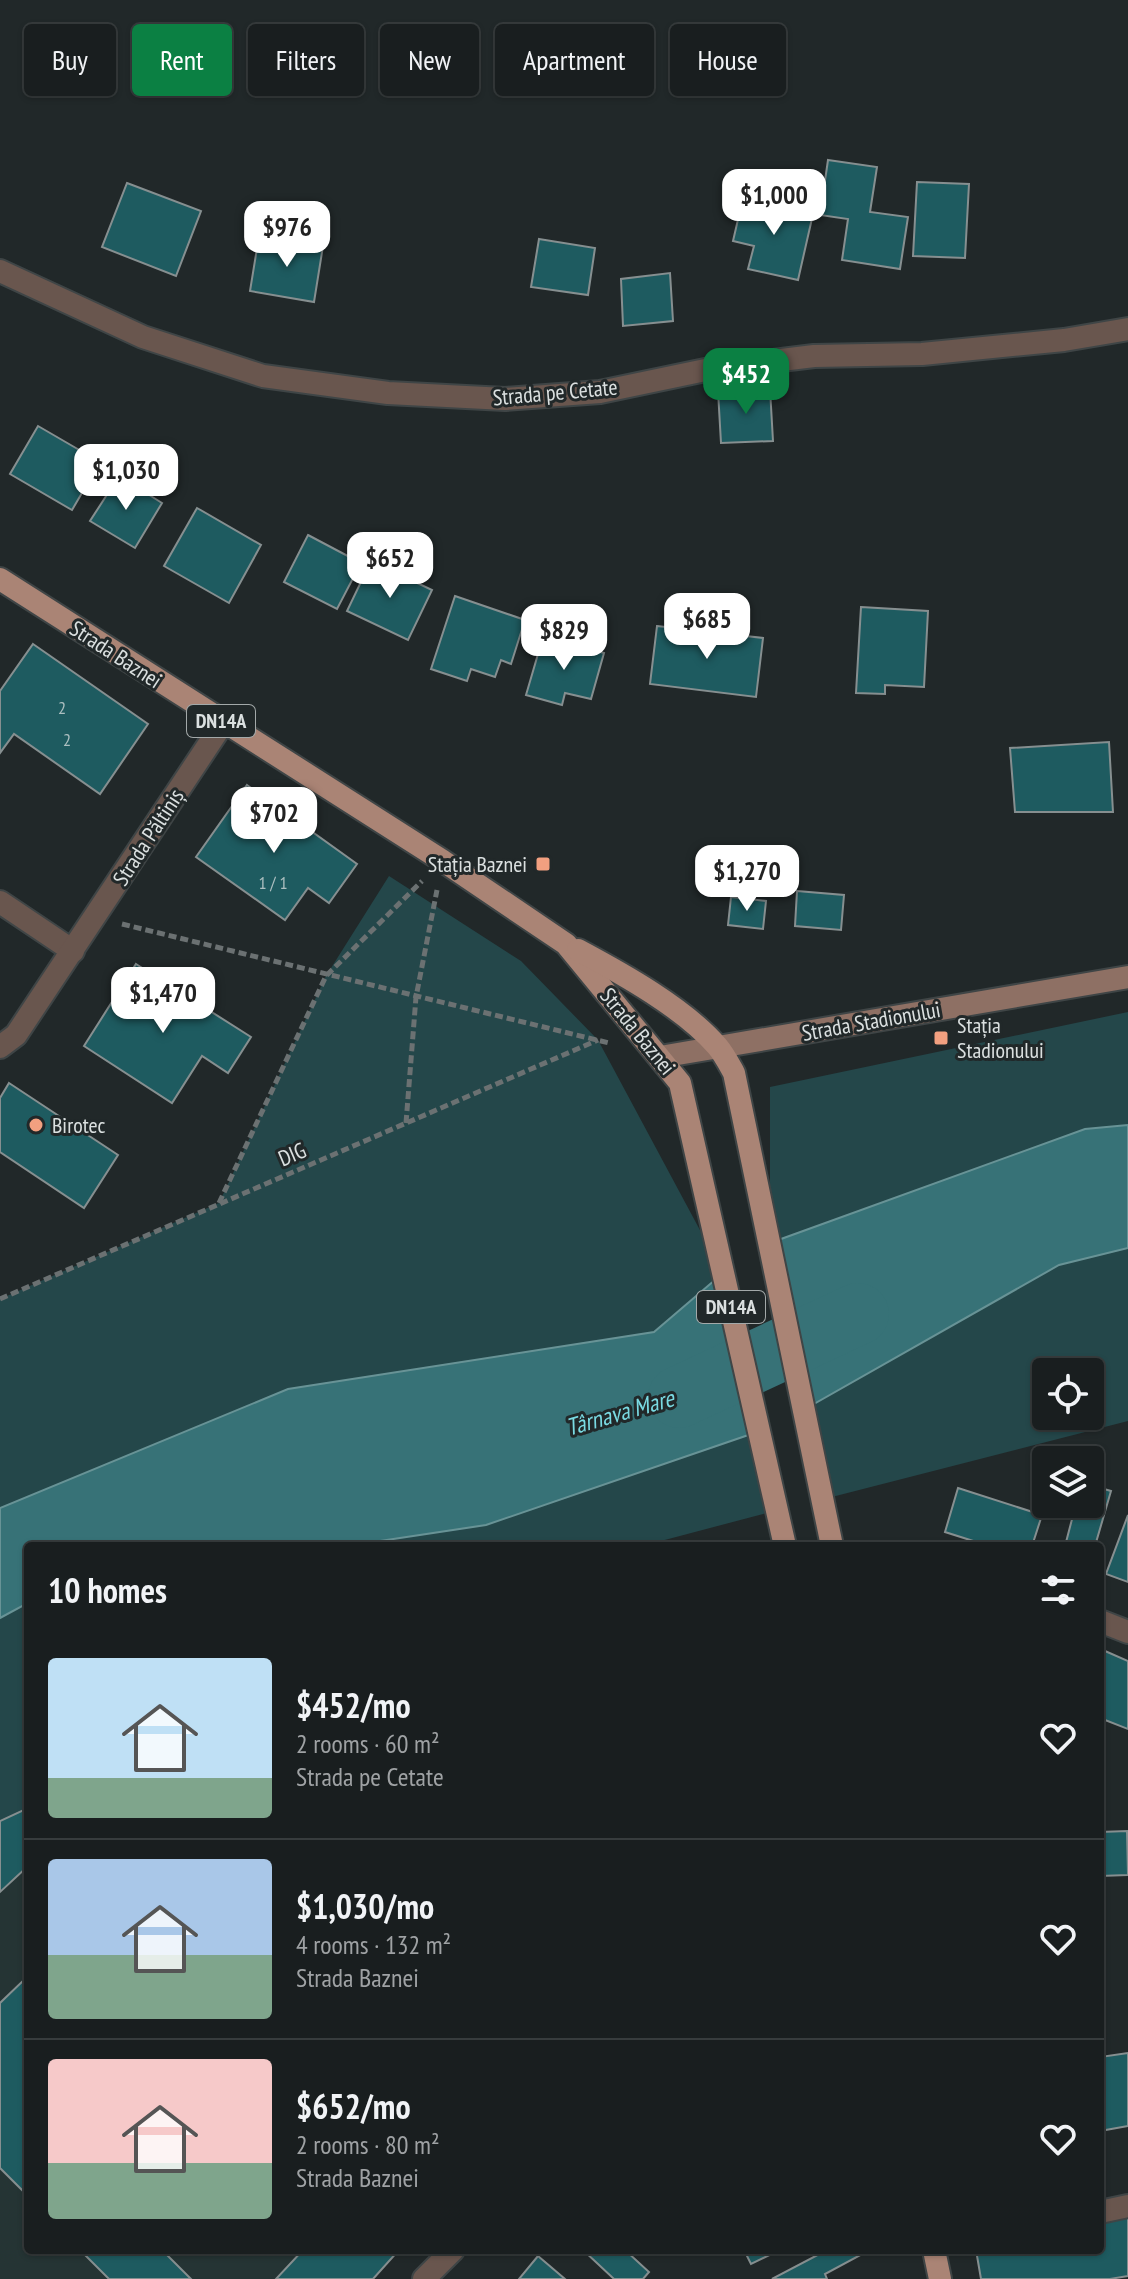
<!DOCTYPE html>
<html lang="en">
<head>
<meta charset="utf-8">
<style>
	body { margin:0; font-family:"PT Sans Narrow",sans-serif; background:#262b2c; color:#f1f3f6; height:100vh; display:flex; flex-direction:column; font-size:30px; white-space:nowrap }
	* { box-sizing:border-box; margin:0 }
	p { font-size:26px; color:#9fa2a4 }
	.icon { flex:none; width:44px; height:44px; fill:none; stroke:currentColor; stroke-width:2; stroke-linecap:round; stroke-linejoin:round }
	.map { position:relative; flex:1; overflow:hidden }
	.details { position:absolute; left:24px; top:1542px; width:1080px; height:712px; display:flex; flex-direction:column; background:#191e1f; border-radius:8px; box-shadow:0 2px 6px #0004,0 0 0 2px #373c3d }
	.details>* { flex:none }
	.banner { position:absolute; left:24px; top:24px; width:1080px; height:72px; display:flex; gap:16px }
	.buttons { position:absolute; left:1032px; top:1358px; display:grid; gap:16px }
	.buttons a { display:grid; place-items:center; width:72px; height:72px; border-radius:8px; background:#191e1f; box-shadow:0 2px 6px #0004,0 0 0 2px #373c3d; font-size:40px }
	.price { position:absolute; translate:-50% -68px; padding:0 18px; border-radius:16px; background:#fff; color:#222; font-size:26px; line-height:52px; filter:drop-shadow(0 2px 4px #0008) }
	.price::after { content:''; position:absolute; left:50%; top:48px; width:24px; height:18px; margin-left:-12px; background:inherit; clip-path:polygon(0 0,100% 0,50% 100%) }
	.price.active { background:#0b8043; color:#fff }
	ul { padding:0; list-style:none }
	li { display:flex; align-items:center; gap:24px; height:200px; padding:0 24px }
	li+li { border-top:2px solid #373c3d }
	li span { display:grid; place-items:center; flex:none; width:224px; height:160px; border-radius:8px; color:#555 }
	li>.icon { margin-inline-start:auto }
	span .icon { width:96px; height:96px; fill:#fffc; stroke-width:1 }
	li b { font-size:34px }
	h2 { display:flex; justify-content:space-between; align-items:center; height:96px; padding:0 24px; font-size:34px }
	.pill { padding:0 28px; border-radius:8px; background:#191e1f; box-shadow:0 2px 6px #0004,0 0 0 2px #373c3d; font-size:28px; line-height:72px }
	.pill.active { background:#0b8043; color:#fff }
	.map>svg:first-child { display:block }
	.built { fill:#253434 }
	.green { fill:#24474a; fill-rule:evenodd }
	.water { fill:#377277; stroke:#689396; stroke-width:2 }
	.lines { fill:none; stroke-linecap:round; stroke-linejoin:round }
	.river { stroke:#377277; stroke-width:62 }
	.building { fill:#1e5b60; stroke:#868f90; stroke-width:2 }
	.minor-casing { stroke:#3f4546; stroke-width:26 }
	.tertiary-casing { stroke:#3f4546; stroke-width:26 }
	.secondary-casing { stroke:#3f4546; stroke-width:26 }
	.primary-casing { stroke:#3f4546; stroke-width:26 }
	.path { stroke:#6b7172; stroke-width:5; stroke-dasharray:8 4; stroke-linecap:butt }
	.minor { stroke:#69564e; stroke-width:22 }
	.tertiary { stroke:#69564e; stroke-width:22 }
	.secondary { stroke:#8e7064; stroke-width:22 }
	.primary { stroke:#aa8475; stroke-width:22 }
	.poi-dot { fill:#f2a080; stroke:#212829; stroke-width:3 }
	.labels { text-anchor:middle; stroke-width:6; stroke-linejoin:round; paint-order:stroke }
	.number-label { font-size:18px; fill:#acbfc0 }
	.shield { fill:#212829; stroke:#a3a9a9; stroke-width:2 }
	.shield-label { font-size:20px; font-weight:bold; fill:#dbe0e0 }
	.street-label { font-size:22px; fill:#dbe0e0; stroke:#212829 }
	.poi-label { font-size:22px; fill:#dbe0e0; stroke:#212829; text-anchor:start }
	.water-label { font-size:24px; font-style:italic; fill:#7adae2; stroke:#212829 }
</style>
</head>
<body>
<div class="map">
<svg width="1128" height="2279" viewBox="0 0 1128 2279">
	<rect width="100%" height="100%" fill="#212829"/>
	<polygon class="built" points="28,1808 28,2250 399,2250 373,2279 0,2279 0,1821"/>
	<g class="green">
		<polygon points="389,876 521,961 598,1040 723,1273 654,1332 288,1389 0,1508 0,1299 219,1203 326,976"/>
		<polygon points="1128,1012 1128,1125 1085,1129 770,1243 770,1087"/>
		<path d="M 1128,1248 L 1128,1421 L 824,1499 L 805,1409 L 1059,1265 ZM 1046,1372 L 1090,1372 L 1090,1416 L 1046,1416 Z"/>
		<polygon points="760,1431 778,1510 642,1546 347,1546 486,1525"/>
		<polygon points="28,1603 28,1808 0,1821 0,1618"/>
	</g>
	<g class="water">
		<polygon points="1128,1125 1128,1248 1059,1265 805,1409 770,1243 1085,1129"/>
		<polygon points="723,1273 760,1431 486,1525 347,1546 28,1546 28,1603 0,1618 0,1508 288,1389 654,1332"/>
	</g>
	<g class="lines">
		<polyline class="river" points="679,1397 858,1314"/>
	</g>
	<g class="building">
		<polygon points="828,160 877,167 870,212 908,217 900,269 842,260 848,219 820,215"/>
		<polygon points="917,182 969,184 965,258 913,256"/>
		<polygon points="127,183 201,211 176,276 102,247"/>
		<polygon points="743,198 813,214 798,280 748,269 754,246 733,241"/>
		<polygon points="259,236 323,246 314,302 250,291"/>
		<polygon points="539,239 595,248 588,295 531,287"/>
		<polygon points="670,273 673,321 623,326 621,279"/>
		<polygon points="770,389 773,441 721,443 718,391"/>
		<polygon points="38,426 100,462 72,510 10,474"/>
		<polygon points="119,476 162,503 135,548 90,521"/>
		<polygon points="197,508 261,545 229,603 164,566"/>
		<polygon points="308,535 361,563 337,609 284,582"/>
		<polygon points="371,561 432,590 408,640 347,611"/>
		<polygon points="455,596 525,620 511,664 501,660 495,677 471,669 467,681 431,669"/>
		<polygon points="861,607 928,611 924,687 885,685 885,694 856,693"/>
		<polygon points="657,626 763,638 756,697 650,684"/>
		<polygon points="543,637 604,653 591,699 565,693 562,705 526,695"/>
		<polygon points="33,644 148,724 100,794 14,734 0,753 0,691"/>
		<polygon points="1109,742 1113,812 1015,812 1010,748"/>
		<polygon points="247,785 357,864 329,903 308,888 285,920 196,857"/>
		<polygon points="797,891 844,895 841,930 795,926"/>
		<polygon points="731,897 766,901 763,929 728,925"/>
		<polygon points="136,964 251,1037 228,1073 202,1056 172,1103 84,1046"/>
		<polygon points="9,1083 118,1155 84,1208 0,1152 0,1098"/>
		<polygon points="1090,1485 1111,1491 1095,1546 1065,1546 1076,1504 1090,1504"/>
		<polygon points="958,1488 1042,1515 1032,1546 989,1546 945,1532"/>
		<polygon points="1128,1515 1128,1582 1106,1574"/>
		<polygon points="1105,1651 1128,1661 1128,1729 1100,1718 1100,1664"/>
		<polygon points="28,1808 28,1866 0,1892 0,1821"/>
		<polygon points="1127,1831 1128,1875 1100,1876 1100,1832"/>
		<polygon points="28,1976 28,2196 0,2168 0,2003"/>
		<polygon points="1128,2053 1128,2126 1100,2131 1100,2057"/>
		<polygon points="1128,2217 1128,2276 1110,2279 981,2279 976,2250 1100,2250 1100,2222"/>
		<polygon points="80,2250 162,2250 191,2279 109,2279"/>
		<polygon points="303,2250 399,2250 373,2279 276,2279"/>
		<polygon points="583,2250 625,2250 649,2272 643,2279 614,2279"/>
		<polygon points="744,2250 780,2250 751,2264"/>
		<polygon points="827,2250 868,2251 825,2274 827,2279 772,2279"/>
		<polygon points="538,2256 565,2279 519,2279"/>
	</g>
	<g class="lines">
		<defs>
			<g id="minor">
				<polyline points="0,271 143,337 263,376 388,393 505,399 600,392 715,368 814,356 922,354 1064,340 1128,329"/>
				<polyline points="0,902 73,951"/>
				<polyline points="0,1047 16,1035 223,723"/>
				<polyline points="1100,1621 1128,1632"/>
				<polyline points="1100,2212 1128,2206"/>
			</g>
			<polyline id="tertiary" points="424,2279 453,2250"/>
			<polyline id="secondary" points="660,1057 1128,977"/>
			<g id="primary">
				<polyline points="0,579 443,861 566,944 680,1083 785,1546"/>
				<path d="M 578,950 C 623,974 684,1008 717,1046 C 724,1054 729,1064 734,1073 L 832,1546"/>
				<polyline points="934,2250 940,2279"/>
			</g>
		</defs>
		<use href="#minor" class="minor-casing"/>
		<use href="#tertiary" class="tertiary-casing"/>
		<use href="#secondary" class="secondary-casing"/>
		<use href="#primary" class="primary-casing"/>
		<g class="path">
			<polyline points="122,924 609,1043"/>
			<polyline points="406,1123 416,997 437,890"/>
			<polyline points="219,1203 326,976 422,881"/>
			<polyline points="0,1299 598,1040"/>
		</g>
		<use href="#minor" class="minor"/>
		<use href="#tertiary" class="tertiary"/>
		<use href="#secondary" class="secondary"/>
		<use href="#primary" class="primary"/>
	</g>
	<g class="poi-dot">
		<rect x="535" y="856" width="16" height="16" rx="4"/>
		<rect x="933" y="1030" width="16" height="16" rx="4"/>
		<circle cx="36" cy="1125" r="8"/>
	</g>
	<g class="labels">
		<g class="number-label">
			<text x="62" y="714">2</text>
			<text x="67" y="746">2</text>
			<text x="273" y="889">1 / 1</text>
		</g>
		<g class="shield">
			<rect x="187" y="705" width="68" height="32" rx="6"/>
			<rect x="697" y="1291" width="68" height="32" rx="6"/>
		</g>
		<g class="shield-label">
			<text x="221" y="728">DN14A</text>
			<text x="731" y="1314">DN14A</text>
		</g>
		<g class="street-label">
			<text transform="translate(555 392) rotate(-5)" y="8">Strada pe Cetate</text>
			<text transform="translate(116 654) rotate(33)" y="8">Strada Baznei</text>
			<text transform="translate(148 837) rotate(-57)" y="8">Strada Păltiniș</text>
			<text transform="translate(871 1021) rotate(-10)" y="8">Strada Stadionului</text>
			<text transform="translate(638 1031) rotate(51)" y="8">Strada Baznei</text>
			<text transform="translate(292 1154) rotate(-23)" y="8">DIG</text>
		</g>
		<g class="poi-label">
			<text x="527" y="872" text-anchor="end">Stația Baznei</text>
			<text x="957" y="1033">Stația<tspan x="957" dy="25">Stadionului</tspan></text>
			<text x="52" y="1133">Birotec</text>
		</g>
		<g class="water-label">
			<text transform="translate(620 1413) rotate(-16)" y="8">Târnava Mare</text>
		</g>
	</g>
</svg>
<div class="buttons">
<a><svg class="icon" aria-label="locate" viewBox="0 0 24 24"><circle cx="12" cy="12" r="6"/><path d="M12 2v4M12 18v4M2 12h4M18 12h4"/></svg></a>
<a><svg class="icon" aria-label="layers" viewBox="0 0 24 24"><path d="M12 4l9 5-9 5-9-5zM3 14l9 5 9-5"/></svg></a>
</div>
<b class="price" style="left:774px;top:237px">$1,000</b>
<b class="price" style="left:287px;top:269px">$976</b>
<b class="price active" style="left:746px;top:416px">$452</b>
<b class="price" style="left:126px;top:512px">$1,030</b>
<b class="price" style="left:390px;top:600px">$652</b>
<b class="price" style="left:707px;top:661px">$685</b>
<b class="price" style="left:564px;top:672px">$829</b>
<b class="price" style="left:274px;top:855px">$702</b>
<b class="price" style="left:747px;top:913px">$1,270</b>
<b class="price" style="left:163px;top:1035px">$1,470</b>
<div class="banner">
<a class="pill">Buy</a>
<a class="pill active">Rent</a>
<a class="pill">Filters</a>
<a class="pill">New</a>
<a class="pill">Apartment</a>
<a class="pill">House</a>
</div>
<section class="details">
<h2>10 homes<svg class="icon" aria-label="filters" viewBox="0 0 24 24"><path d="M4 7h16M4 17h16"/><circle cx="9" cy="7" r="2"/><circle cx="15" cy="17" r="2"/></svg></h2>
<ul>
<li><span style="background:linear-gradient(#bfe0f5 75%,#7fa58c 0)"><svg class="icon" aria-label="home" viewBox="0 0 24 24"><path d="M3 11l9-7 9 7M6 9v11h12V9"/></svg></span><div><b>$452/mo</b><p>2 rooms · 60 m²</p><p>Strada pe Cetate</p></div><svg class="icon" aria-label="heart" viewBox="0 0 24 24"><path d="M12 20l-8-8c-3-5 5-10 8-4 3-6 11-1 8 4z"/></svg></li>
<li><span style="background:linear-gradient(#a9c7e8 60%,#7fa58c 0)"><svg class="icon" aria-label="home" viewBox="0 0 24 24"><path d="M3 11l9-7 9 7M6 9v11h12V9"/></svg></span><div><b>$1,030/mo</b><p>4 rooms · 132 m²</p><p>Strada Baznei</p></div><svg class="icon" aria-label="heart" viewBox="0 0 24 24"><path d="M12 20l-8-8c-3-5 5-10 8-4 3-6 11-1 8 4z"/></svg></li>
<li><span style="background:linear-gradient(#f6c9c9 65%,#7fa58c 0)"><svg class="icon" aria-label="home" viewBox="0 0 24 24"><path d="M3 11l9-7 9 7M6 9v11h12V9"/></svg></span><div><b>$652/mo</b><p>2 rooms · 80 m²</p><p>Strada Baznei</p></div><svg class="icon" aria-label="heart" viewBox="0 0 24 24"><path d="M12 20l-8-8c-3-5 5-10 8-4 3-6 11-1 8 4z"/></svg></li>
</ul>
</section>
</div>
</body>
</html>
